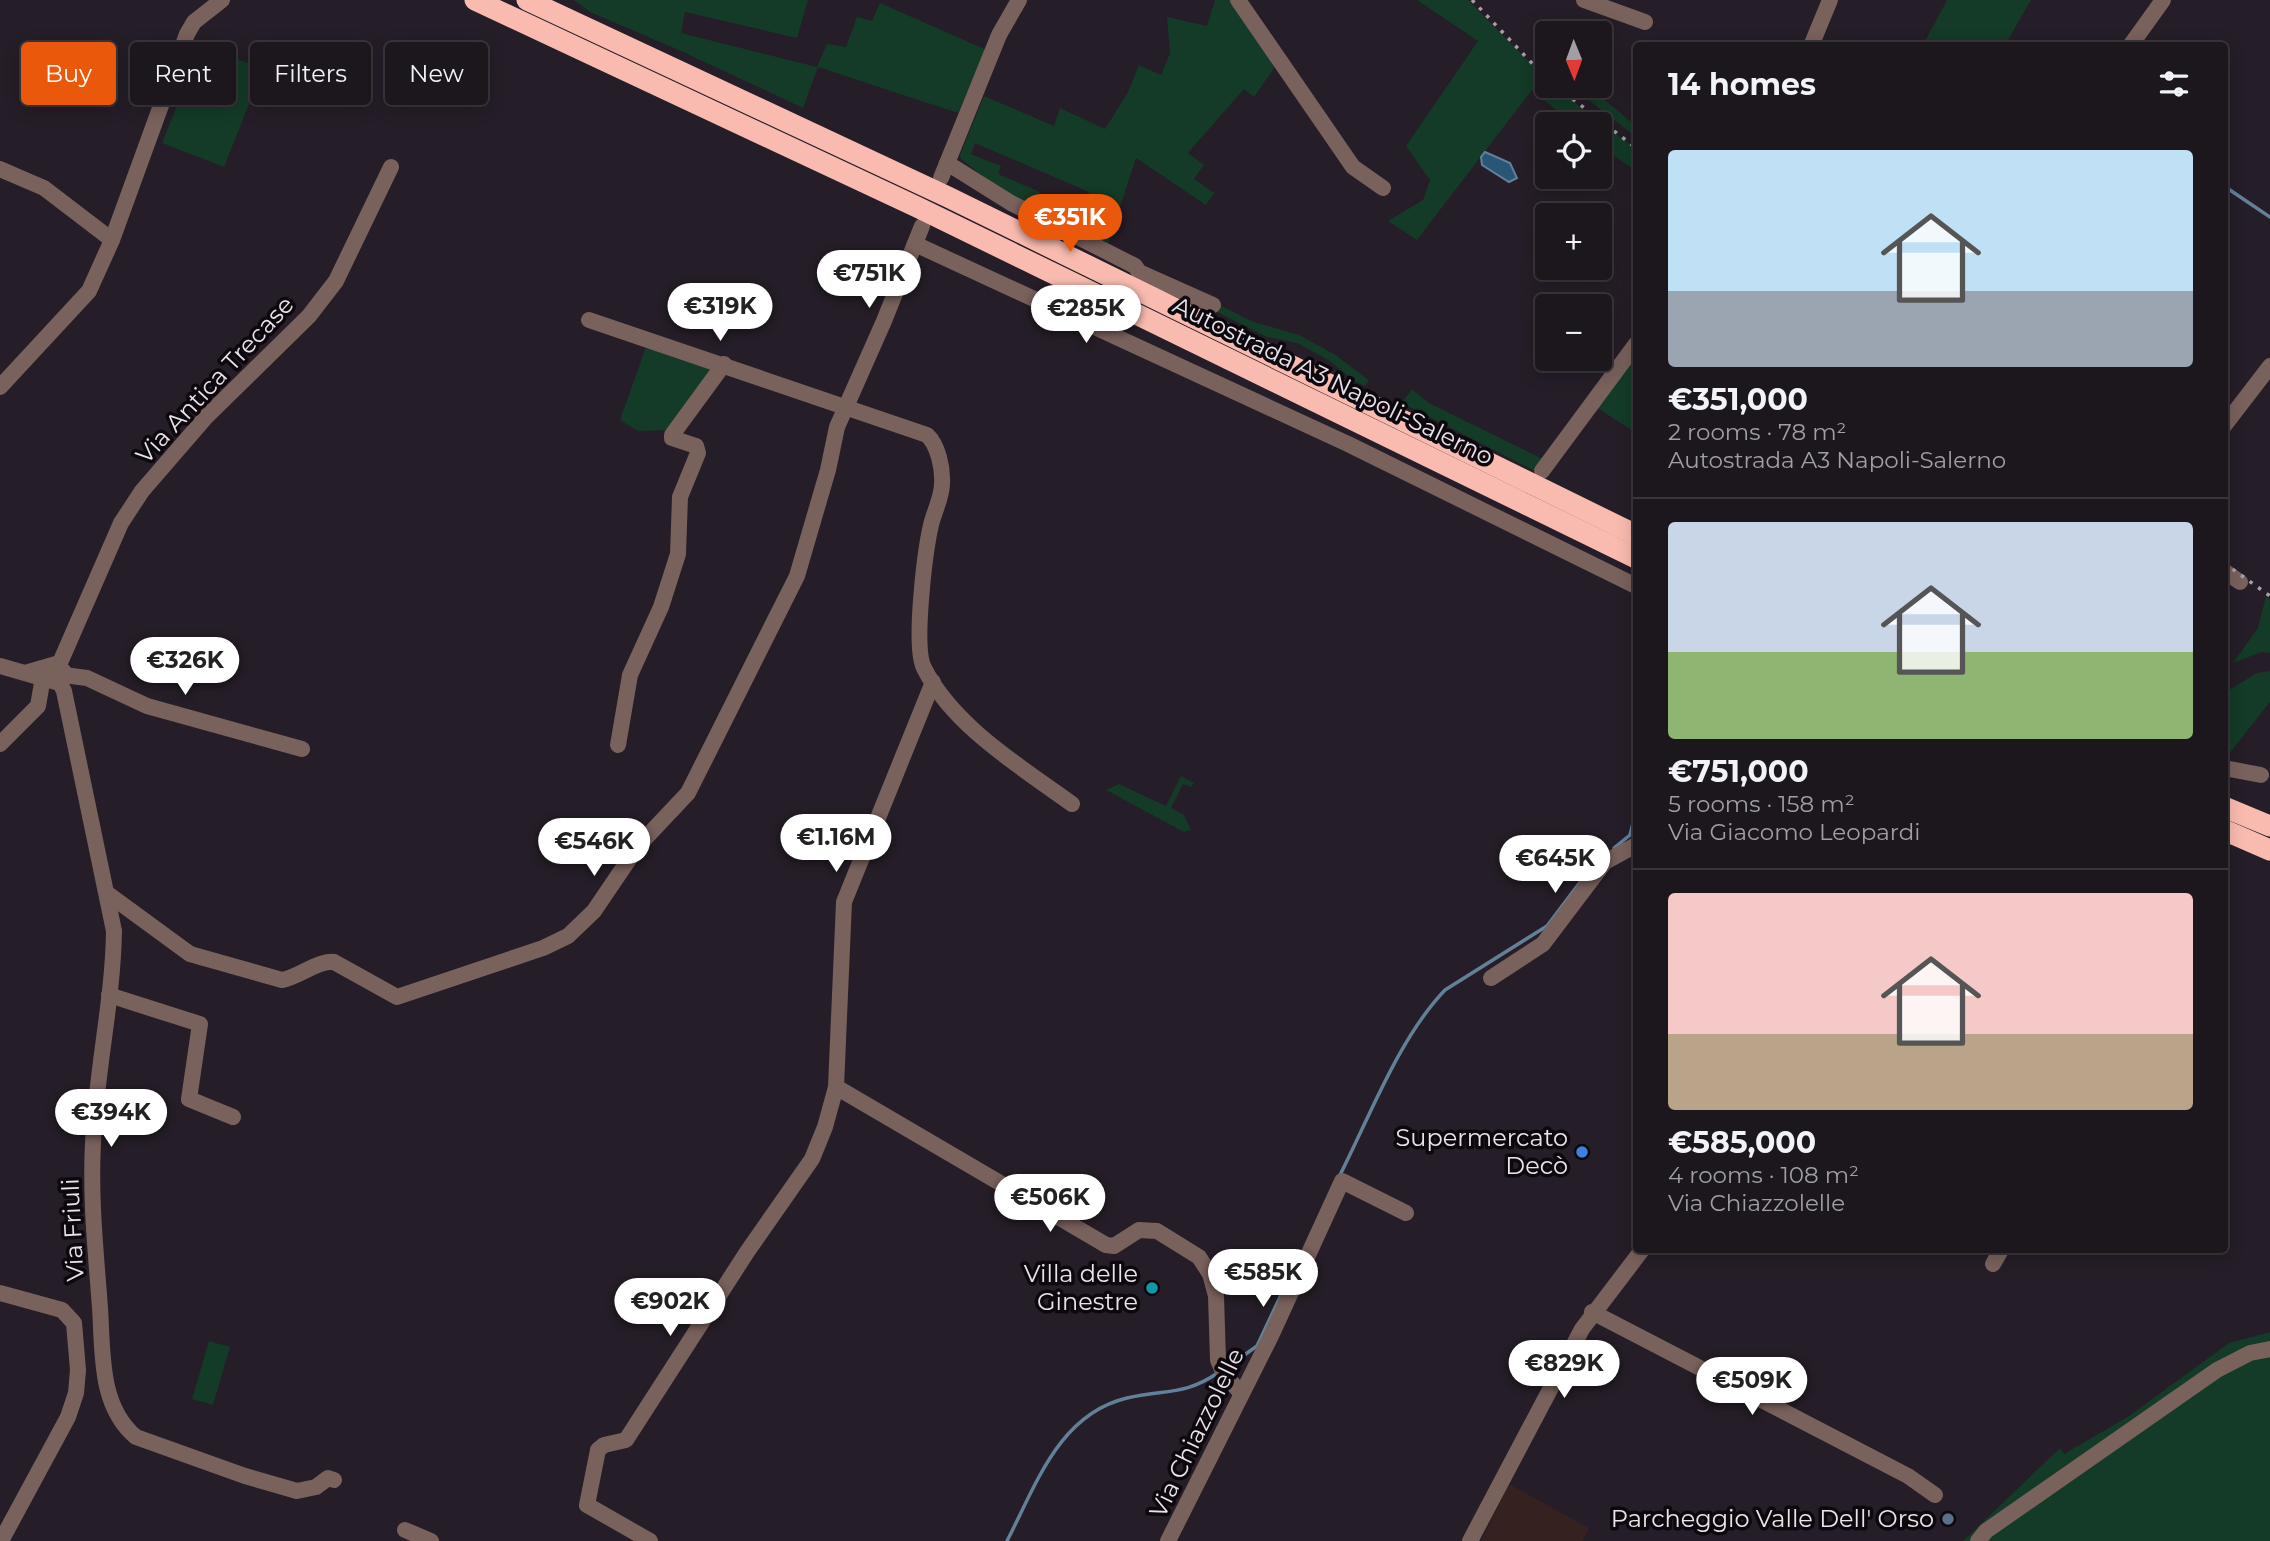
<!DOCTYPE html>
<html lang="en">
<head>
<meta charset="utf-8">
<style>
	body { margin:0; font-family:Montserrat,sans-serif; background:#29232a; color:#f1f3f6; height:100vh; display:flex; flex-direction:column; font-size:26px; white-space:nowrap }
	* { box-sizing:border-box; margin:0 }
	p { font-size:23px; color:#a09fa4 }
	.icon { flex:none; width:38px; height:38px; fill:none; stroke:currentColor; stroke-width:2; stroke-linecap:round; stroke-linejoin:round }
	.map { position:relative; flex:1; overflow:hidden }
	.panel { position:absolute; left:1633px; top:42px; width:595px; height:1211px; display:flex; flex-direction:column; background:#1c161d; border-radius:7px; box-shadow:0 4px 18px #0003,0 0 0 2px #3a353b }
	.panel>* { flex:none }
	.hud { position:absolute; left:21px; top:42px; width:665px; height:63px; display:flex; gap:14px }
	.needle { width:46px; rotate:179deg }
	.fabs { position:absolute; left:1535px; top:21px; display:grid; gap:14px }
	.fabs a { display:grid; place-items:center; width:77px; height:77px; border-radius:7px; background:#1c161d; box-shadow:0 4px 18px #0003,0 0 0 2px #3a353b; font-size:35px }
	.price { position:absolute; translate:-50% -60px; padding:0 16px; border-radius:24px; background:#fff; color:#222; font-size:23px; line-height:46px; filter:drop-shadow(0 2px 4px #0008) }
	.price::after { content:''; position:absolute; left:50%; top:42px; width:21px; height:16px; margin-left:-10px; background:inherit; clip-path:polygon(0 0,100% 0,50% 100%) }
	.price.selected { background:#ea580c; color:#fff }
	ul { padding:0; list-style:none }
	li { display:grid; align-content:center; gap:14px; height:371px; padding:0 35px }
	li+li { border-top:2px solid #3a353b }
	li span { display:grid; place-items:center; height:217px; border-radius:7px; color:#555 }
	li>.icon { margin-inline-start:auto }
	span .icon { width:126px; height:126px; fill:#fffc; stroke-width:1 }
	li b { font-size:30px }
	h2 { display:flex; justify-content:space-between; align-items:center; height:84px; padding:0 35px; font-size:30px }
	.tag { padding:0 24px; border-radius:7px; background:#1c161d; box-shadow:0 4px 18px #0003,0 0 0 2px #3a353b; font-size:24px; line-height:63px }
	.tag.selected { background:#ea580c; color:#fff }
	.map>svg:first-child { display:block }
	.education { fill:#352120 }
	.green { fill:#133b27 }
	.water { fill:#295576; stroke:#638099; stroke-width:2 }
	.lines { fill:none; stroke-linecap:round; stroke-linejoin:round }
	.stream { stroke:#638099; stroke-width:3.5 }
	.minor { stroke:#79615c; stroke-width:16 }
	.highway { stroke:#f9bbb0; stroke-width:21 }
	.rail { stroke:#a69fa8; stroke-width:3.5; stroke-dasharray:3.5 7; stroke-linecap:butt }
	.shop-dot { fill:#3f7fe0; stroke:#0c080d; stroke-width:2.5 }
	.culture-dot { fill:#0f9aa8; stroke:#0c080d; stroke-width:2.5 }
	.service-dot { fill:#5c6f8a; stroke:#0c080d; stroke-width:2.5 }
	.labels { text-anchor:middle; stroke-width:7; stroke-linejoin:round; paint-order:stroke }
	.street-label { font-size:24px; fill:#e9e3eb; stroke:#0c080d }
	.poi-label { font-size:24px; fill:#e9e3eb; stroke:#0c080d; text-anchor:end }
</style>
</head>
<body>
<div class="map">
<svg width="2270" height="1541" viewBox="0 0 2270 1541">
	<rect width="100%" height="100%" fill="#251d27"/>
	<polygon class="education" points="1509,1484 1589,1528 1583,1541 1481,1541"/>
	<g class="green">
		<polygon points="574,0 808,0 797,38 685,12 681,33 817,67 827,44 846,47 857,17 872,21 880,3 989,51 984,54 958,113 818,67 803,108 681,51 590,12"/>
		<polygon points="1215,0 1233,0 1277,64 1254,97 1244,89 1188,153 1204,165 1194,179 1214,193 1206,205 1136,158 1108,244 1078,228 1089,192 975,143 971,154 1001,166 998,174 1040,192 1035,207 998,188 961,159 960,155 984,96 1054,126 1060,108 1105,129 1128,92 1139,65 1161,75 1170,53 1167,17 1207,26"/>
		<polygon points="1417,0 1468,0 1547,80 1547,86 1553,86 1636,149 1636,171 1600,146 1600,124 1573,124 1532,90 1417,240 1388,221 1423,200 1430,180 1406,146 1478,41"/>
		<polygon points="1947,0 2031,0 2005,45 1923,45"/>
		<polygon points="201,45 263,69 224,167 162,143"/>
		<polygon points="1571,86 1588,86 1636,126 1636,137"/>
		<polygon points="1216,303 1251,321 1299,335 1334,354 1369,380 1365,386 1354,381 1330,361 1297,343 1267,337 1215,311"/>
		<polygon points="646,347 713,369 671,430 638,431 620,420"/>
		<polygon points="1636,351 1636,433 1596,407"/>
		<polygon points="1412,389 1429,403 1545,460 1537,472 1402,403"/>
		<polygon points="2266,596 2270,600 2270,653 2262,652 2233,663 2258,628"/>
		<polygon points="2270,671 2270,702 2224,760 2224,693 2257,673"/>
		<polygon points="1181,776 1194,783 1191,787 1183,784 1171,808 1184,815 1191,830 1184,832 1106,790 1119,784 1166,806"/>
		<polygon points="2270,1332 2270,1541 1963,1541 2060,1448 2064,1454 2129,1416 2229,1343"/>
		<polygon points="209,1341 230,1347 213,1405 192,1399"/>
	</g>
	<polygon class="water" points="1485,152 1510,163 1517,178 1509,182 1482,165 1481,157"/>
	<g class="lines">
		<g class="stream">
			<polyline points="2224,186 2270,217"/>
			<polyline points="1614,848 1630,835 1636,811"/>
			<path d="M 1340,1175 C 1370,1116 1399,1038 1445,990 L 1547,926 L 1581,881"/>
			<polyline points="1226,1368 1257,1346 1288,1280"/>
			<path d="M 1007,1541 C 1036,1485 1059,1414 1127,1398 C 1165,1389 1185,1396 1219,1372"/>
		</g>
		<g class="minor">
			<polyline points="1238,0 1353,167 1383,188"/>
			<polyline points="1584,0 1645,22"/>
			<polyline points="1811,46 1830,0"/>
			<polyline points="2130,46 2163,0"/>
			<polyline points="947,163 1011,203 1135,266 1139,272 1213,305"/>
			<polyline points="0,169 44,188 112,240"/>
			<polyline points="941,178 999,35 1019,0"/>
			<polyline points="915,244 1348,444 1636,586"/>
			<path d="M 589,320 L 927,435 C 938,445 943,468 942,484 C 942,497 934,512 931,525 C 925,551 913,647 924,668 C 953,726 1021,767 1072,804"/>
			<polyline points="0,387 89,291 112,240 187,34 194,22 222,0"/>
			<polyline points="2224,426 2270,366"/>
			<polyline points="1542,471 1636,344"/>
			<polyline points="2224,571 2240,582"/>
			<polyline points="59,665 121,523 142,491 206,417 309,316 336,281 391,167"/>
			<polyline points="0,666 56,682 63,678 64,672 56,664 25,673"/>
			<polyline points="64,675 87,678 147,706 302,749"/>
			<path d="M 59,681 L 64,691 L 114,931 C 113,1001 96,1072 93,1143 C 90,1199 96,1253 100,1308 C 103,1353 99,1406 136,1437 L 245,1476 L 297,1491 L 316,1487 L 328,1478 L 334,1480"/>
			<polyline points="0,744 38,706 43,677"/>
			<polyline points="618,745 630,675 661,607 678,554 680,497 698,453 696,446 672,438 672,435 724,364"/>
			<polyline points="2224,768 2261,775"/>
			<path d="M 108,894 L 190,954 L 282,980 C 299,977 318,960 334,962 L 397,997 L 543,948 L 568,936 L 594,911 L 638,846 L 688,793 L 797,576 L 828,470 L 837,427 L 884,321 L 922,226"/>
			<polyline points="1491,978 1543,944 1605,862 1636,845"/>
			<polyline points="109,995 200,1024 189,1099 233,1117"/>
			<polyline points="836,1087 1106,1245 1114,1246 1139,1230 1157,1231 1199,1257 1210,1274 1216,1296 1218,1360 1224,1374 1241,1393"/>
			<polyline points="1993,1264 2001,1250"/>
			<polyline points="0,1293 62,1310 74,1323 78,1370 76,1393 68,1417 1,1541"/>
			<polyline points="1592,1312 1908,1476 1935,1495"/>
			<polyline points="405,1530 431,1541"/>
			<polyline points="650,1541 587,1505 598,1450 604,1445 626,1440 747,1252 812,1159 825,1127 836,1087 844,902 933,682"/>
			<polyline points="1168,1541 1271,1336 1342,1181 1406,1213"/>
			<polyline points="1470,1541 1582,1329 1642,1250"/>
			<polyline points="1978,1541 1986,1531 2217,1370 2250,1353 2270,1349"/>
		</g>
		<g class="highway">
			<polyline points="475,0 917,207 1636,558"/>
			<polyline points="527,0 948,197 1636,535"/>
			<polyline points="2224,807 2270,826"/>
			<polyline points="2224,830 2270,850"/>
		</g>
		<g class="rail">
			<polyline points="1472,0 1547,79"/>
			<polyline points="1556,86 1636,148"/>
			<polyline points="2224,563 2270,596"/>
		</g>
	</g>
	<circle class="shop-dot" cx="1582" cy="1152" r="7"/>
	<circle class="culture-dot" cx="1152" cy="1288" r="7"/>
	<circle class="service-dot" cx="1948" cy="1519" r="7"/>
	<g class="labels">
		<g class="street-label">
			<text transform="translate(215 380) rotate(-47)" y="8">Via Antica Trecase</text>
			<text transform="translate(1333 381) rotate(26)" y="8">Autostrada A3 Napoli-Salerno</text>
			<text transform="translate(73 1230) rotate(-93)" y="8">Via Friuli</text>
			<text transform="translate(1197 1433) rotate(-64)" y="8">Via Chiazzolelle</text>
		</g>
		<g class="poi-label">
			<text x="1568" y="1146">Supermercato<tspan x="1568" dy="28">Decò</tspan></text>
			<text x="1138" y="1282">Villa delle<tspan x="1138" dy="28">Ginestre</tspan></text>
			<text x="1934" y="1527">Parcheggio Valle Dell' Orso</text>
		</g>
	</g>
</svg>
<div class="fabs">
<a><svg class="needle" viewBox="-14 -14 28 28"><path d="M0-13l5 13h-10z" fill="#e53935"/><path d="M0 13l5-13h-10z" fill="#a09fa4"/></svg></a>
<a><svg class="icon" aria-label="locate" viewBox="0 0 24 24"><circle cx="12" cy="12" r="6"/><path d="M12 2v4M12 18v4M2 12h4M18 12h4"/></svg></a>
<a>+</a>
<a>−</a>
</div>
<b class="price selected" style="left:1070px;top:254px">€351K</b>
<b class="price" style="left:869px;top:310px">€751K</b>
<b class="price" style="left:720px;top:343px">€319K</b>
<b class="price" style="left:1086px;top:345px">€285K</b>
<b class="price" style="left:185px;top:697px">€326K</b>
<b class="price" style="left:836px;top:874px">€1.16M</b>
<b class="price" style="left:594px;top:878px">€546K</b>
<b class="price" style="left:1555px;top:895px">€645K</b>
<b class="price" style="left:111px;top:1149px">€394K</b>
<b class="price" style="left:1050px;top:1234px">€506K</b>
<b class="price" style="left:1263px;top:1309px">€585K</b>
<b class="price" style="left:670px;top:1338px">€902K</b>
<b class="price" style="left:1564px;top:1400px">€829K</b>
<b class="price" style="left:1752px;top:1417px">€509K</b>
<div class="hud">
<a class="tag selected">Buy</a>
<a class="tag">Rent</a>
<a class="tag">Filters</a>
<a class="tag">New</a>
</div>
<section class="panel">
<h2>14 homes<svg class="icon" aria-label="filters" viewBox="0 0 24 24"><path d="M4 7h16M4 17h16"/><circle cx="9" cy="7" r="2"/><circle cx="15" cy="17" r="2"/></svg></h2>
<ul>
<li><span style="background:linear-gradient(#bfe0f5 65%,#9aa5b1 0)"><svg class="icon" aria-label="home" viewBox="0 0 24 24"><path d="M3 11l9-7 9 7M6 9v11h12V9"/></svg></span><div><b>€351,000</b><p>2 rooms · 78 m²</p><p>Autostrada A3 Napoli-Salerno</p></div></li>
<li><span style="background:linear-gradient(#c9d6e8 60%,#8fb573 0)"><svg class="icon" aria-label="home" viewBox="0 0 24 24"><path d="M3 11l9-7 9 7M6 9v11h12V9"/></svg></span><div><b>€751,000</b><p>5 rooms · 158 m²</p><p>Via Giacomo Leopardi</p></div></li>
<li><span style="background:linear-gradient(#f6c9c9 65%,#b9a48a 0)"><svg class="icon" aria-label="home" viewBox="0 0 24 24"><path d="M3 11l9-7 9 7M6 9v11h12V9"/></svg></span><div><b>€585,000</b><p>4 rooms · 108 m²</p><p>Via Chiazzolelle</p></div></li>
</ul>
</section>
</div>
</body>
</html>
